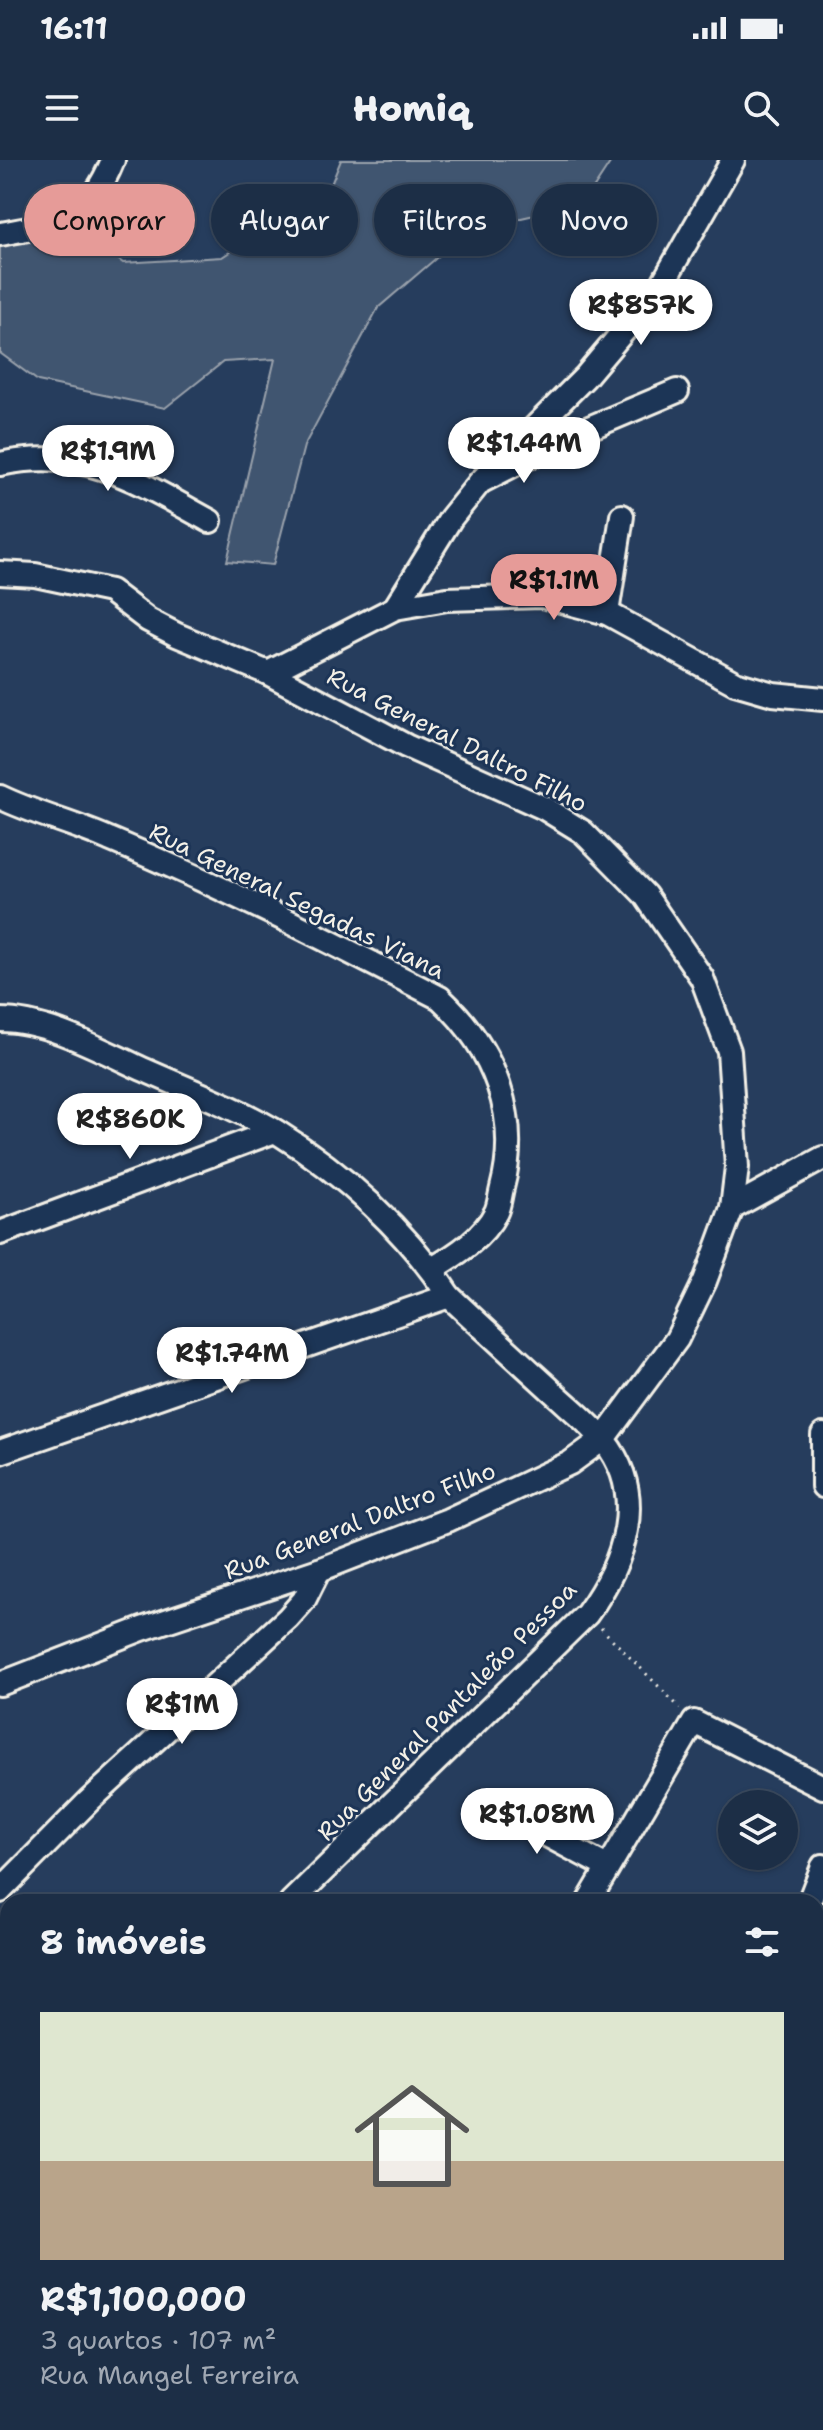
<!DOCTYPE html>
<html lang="pt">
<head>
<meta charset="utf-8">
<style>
	body { margin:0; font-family:"Shantell Sans",sans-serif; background:#25364d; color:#f1f3f6; height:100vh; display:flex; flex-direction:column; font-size:30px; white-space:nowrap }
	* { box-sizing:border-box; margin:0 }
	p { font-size:26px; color:#a0a8b3 }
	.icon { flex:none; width:44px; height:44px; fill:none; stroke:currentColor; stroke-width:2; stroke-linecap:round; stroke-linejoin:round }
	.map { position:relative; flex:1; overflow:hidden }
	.drawer { position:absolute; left:0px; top:1734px; width:824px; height:536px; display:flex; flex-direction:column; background:#1c2e46; border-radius:24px 24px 0 0; box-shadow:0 2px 6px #0004,0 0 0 2px #3a4a5f }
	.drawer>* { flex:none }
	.banner { position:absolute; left:24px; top:24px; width:776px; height:72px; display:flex; gap:16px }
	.fabs { position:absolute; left:718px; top:1630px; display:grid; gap:16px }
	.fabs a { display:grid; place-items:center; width:80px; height:80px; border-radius:50%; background:#1c2e46; box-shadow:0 2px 6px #0004,0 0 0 2px #3a4a5f; font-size:40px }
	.price { position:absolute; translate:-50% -68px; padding:0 18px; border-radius:28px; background:#fff; color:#222; font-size:26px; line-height:52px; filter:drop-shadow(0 2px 4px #0008) }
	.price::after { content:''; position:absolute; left:50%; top:48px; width:24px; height:18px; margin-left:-12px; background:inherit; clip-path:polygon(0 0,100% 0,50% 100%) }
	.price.current { background:#e69b98; color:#111 }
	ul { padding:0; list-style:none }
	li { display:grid; align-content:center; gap:16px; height:424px; padding:0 40px }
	li span { display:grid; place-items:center; height:248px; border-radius:0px; color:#555 }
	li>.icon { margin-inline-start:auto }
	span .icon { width:144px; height:144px; fill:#fffc; stroke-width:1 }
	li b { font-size:34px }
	h2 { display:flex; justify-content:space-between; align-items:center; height:96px; padding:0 40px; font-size:34px }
	.chip { padding:0 28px; border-radius:36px; background:#1c2e46; box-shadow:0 2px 6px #0004,0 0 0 2px #3a4a5f; font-size:28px; line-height:72px }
	.chip.current { background:#e69b98; color:#111 }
	.status { display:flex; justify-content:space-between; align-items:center; height:56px; padding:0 40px; background:#1c2e46; direction:ltr }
	.status svg { height:22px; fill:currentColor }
	header { display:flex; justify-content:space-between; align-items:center; height:104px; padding:0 40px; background:#1c2e46; font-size:36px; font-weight:800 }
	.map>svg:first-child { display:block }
	.green { fill:#40546f; stroke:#9aa2ac; stroke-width:2 }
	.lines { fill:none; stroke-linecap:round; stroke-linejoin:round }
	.minor-casing { stroke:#f4f1e8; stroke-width:28 }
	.path { stroke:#f4f1e8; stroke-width:3; stroke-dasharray:2 6; stroke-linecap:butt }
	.minor { stroke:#1d3557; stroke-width:22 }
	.labels { text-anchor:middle; stroke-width:6; stroke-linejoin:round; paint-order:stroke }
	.street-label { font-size:24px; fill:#f4f1e8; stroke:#1d3557 }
</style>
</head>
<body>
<div class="status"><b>16:11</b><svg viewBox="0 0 49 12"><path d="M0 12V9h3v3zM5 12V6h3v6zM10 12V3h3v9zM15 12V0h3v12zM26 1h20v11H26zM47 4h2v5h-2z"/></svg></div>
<header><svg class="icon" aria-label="menu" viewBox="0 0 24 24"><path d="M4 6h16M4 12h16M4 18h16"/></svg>Homiq<svg class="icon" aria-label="search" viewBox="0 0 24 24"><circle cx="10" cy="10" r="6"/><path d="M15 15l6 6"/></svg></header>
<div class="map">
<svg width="823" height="2270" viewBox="0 0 823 2270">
	<rect width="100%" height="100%" fill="#263d5d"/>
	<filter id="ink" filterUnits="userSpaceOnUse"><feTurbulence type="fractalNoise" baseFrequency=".0125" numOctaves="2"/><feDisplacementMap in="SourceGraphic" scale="16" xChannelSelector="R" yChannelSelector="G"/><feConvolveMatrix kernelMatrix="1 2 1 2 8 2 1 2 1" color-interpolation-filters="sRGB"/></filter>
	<g filter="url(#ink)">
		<polygon class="green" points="341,0 612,0 583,44 495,64 441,94 378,148 304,286 273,405 227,401 275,199 223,202 165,248 38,221 0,193 0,84 77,69 123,103 222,97 330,27"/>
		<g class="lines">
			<defs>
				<g id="minor">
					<path d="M 0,74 C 60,63 88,62 113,0"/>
					<path d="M 0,304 C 86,286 137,321 210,361"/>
					<polyline points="480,322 585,217 660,128 733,0"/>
					<polyline points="0,413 35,415 110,431 148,460 177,475 268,513 406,586 544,648 583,672 645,735 702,818 729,891 737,1007 732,1048 705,1121 677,1179 603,1279 570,1303 448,1360 319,1410 142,1469 0,1524"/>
					<polyline points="395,448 451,358 480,322 568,277 677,231"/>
					<polyline points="607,453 622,356"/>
					<polyline points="268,513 395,448 447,439 542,436 607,453 735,523 773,534 823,539"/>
					<path d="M 0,637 C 35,654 73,663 109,679 C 222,726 331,782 440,838 C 494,888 521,957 502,1028 C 500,1036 499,1046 496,1052 C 483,1078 456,1095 432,1109"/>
					<path d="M 0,860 C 46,860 97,888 138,907 C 184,928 234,946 277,972 C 343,1013 407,1071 449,1136 C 483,1168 517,1199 552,1231 C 569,1247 590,1263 605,1282 C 648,1337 624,1403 587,1454 L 291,1742"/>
					<polyline points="732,1048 823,998"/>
					<polyline points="0,1073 275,971"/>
					<polyline points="823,1275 823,1326"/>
					<polyline points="0,1292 449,1136"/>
					<polyline points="488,1644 607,1707"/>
					<polyline points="0,1731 89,1641 288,1458 304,1440 319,1410"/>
					<polyline points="588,1742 694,1562 823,1627"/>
					<polyline points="809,1742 823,1706"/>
					<polyline points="816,1786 823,1782"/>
					<polyline points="816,1902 823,1902"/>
					<polyline points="0,1933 8,1934"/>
					<polyline points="816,1948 823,1952"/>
					<polyline points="0,2141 8,2143"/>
					<polyline points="816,2146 823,2151"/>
					<polyline points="399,2270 400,2262"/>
					<polyline points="503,2270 507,2262"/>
				</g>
			</defs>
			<use href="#minor" class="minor-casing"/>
			<polyline class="path" points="601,1468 680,1548"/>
			<use href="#minor" class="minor"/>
		</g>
	</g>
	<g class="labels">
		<g class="street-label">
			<text transform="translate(457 580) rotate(27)" y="8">Rua General Daltro Filho</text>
			<text transform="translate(297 741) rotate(26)" y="8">Rua General Segadas Viana</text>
			<text transform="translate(360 1361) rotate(-21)" y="8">Rua General Daltro Filho</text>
			<text transform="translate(447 1551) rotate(-45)" y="8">Rua General Pantaleão Pessoa</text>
		</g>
	</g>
</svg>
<div class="fabs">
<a><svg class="icon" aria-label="layers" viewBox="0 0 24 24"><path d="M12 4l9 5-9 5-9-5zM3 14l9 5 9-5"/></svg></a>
</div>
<b class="price" style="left:641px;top:187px">R$857K</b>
<b class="price" style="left:524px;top:325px">R$1.44M</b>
<b class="price" style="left:108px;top:333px">R$1.9M</b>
<b class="price current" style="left:554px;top:462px">R$1.1M</b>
<b class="price" style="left:130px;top:1001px">R$860K</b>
<b class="price" style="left:232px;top:1235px">R$1.74M</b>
<b class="price" style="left:182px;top:1586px">R$1M</b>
<b class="price" style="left:537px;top:1696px">R$1.08M</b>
<div class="banner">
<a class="chip current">Comprar</a>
<a class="chip">Alugar</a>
<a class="chip">Filtros</a>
<a class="chip">Novo</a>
</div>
<section class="drawer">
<h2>8 imóveis<svg class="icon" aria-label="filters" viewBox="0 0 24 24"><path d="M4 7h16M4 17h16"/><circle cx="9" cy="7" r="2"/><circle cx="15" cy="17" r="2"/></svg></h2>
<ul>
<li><span style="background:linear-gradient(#dfe7d0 60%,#b9a48a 0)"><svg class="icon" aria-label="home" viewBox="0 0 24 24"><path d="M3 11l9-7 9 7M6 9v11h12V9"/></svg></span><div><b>R$1,100,000</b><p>3 quartos · 107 m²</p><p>Rua Mangel Ferreira</p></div></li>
</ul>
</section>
</div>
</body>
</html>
